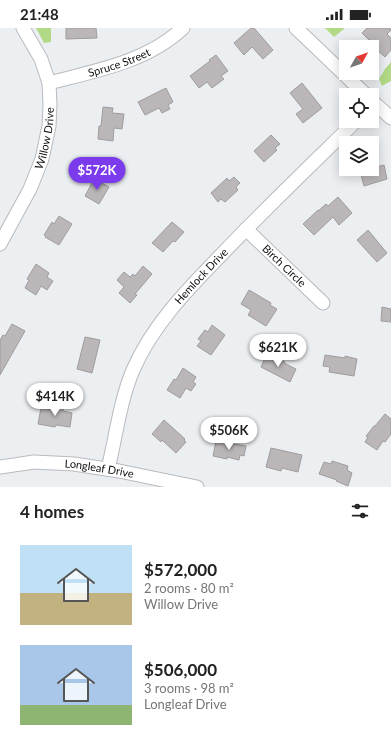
<!DOCTYPE html>
<html lang="en">
<head>
<meta charset="utf-8">
<style>
	body { margin:0; font-family:Lato,sans-serif; background:#f2f2f2; color:#222; height:100vh; display:flex; flex-direction:column; font-size:15px; white-space:nowrap }
	* { box-sizing:border-box; margin:0 }
	p { font-size:13px; color:#767676 }
	.icon { flex:none; width:22px; height:22px; fill:none; stroke:currentColor; stroke-width:2; stroke-linecap:round; stroke-linejoin:round }
	.map { position:relative; height:459px; overflow:hidden }
	.panel { display:flex; flex-direction:column; background:#fff; flex:1 }
	.panel>* { flex:none }
	.needle { width:26px; rotate:50deg }
	.fabs { position:absolute; left:339px; top:12px; display:grid; gap:8px }
	.fabs a { display:grid; place-items:center; width:40px; height:40px; border-radius:0px; background:#fff; box-shadow:0 2px 10px #0003; font-size:20px }
	.price { position:absolute; translate:-50% -34px; padding:0 9px; border-radius:14px; background:#fff; color:#222; font-size:13px; line-height:26px; filter:drop-shadow(0 1px 2px #0008) }
	.price::after { content:''; position:absolute; left:50%; top:24px; width:12px; height:9px; margin-left:-6px; background:inherit; clip-path:polygon(0 0,100% 0,50% 100%) }
	.price.selected { background:#7c3aed; color:#fff }
	ul { padding:0; list-style:none }
	li { display:flex; align-items:center; gap:12px; height:100px; padding:0 20px }
	li span { display:grid; place-items:center; flex:none; width:112px; height:80px; border-radius:0px; color:#555 }
	li>.icon { margin-inline-start:auto }
	span .icon { width:48px; height:48px; fill:#fffc; stroke-width:1 }
	li b { font-size:17px }
	h2 { display:flex; justify-content:space-between; align-items:center; height:48px; padding:0 20px; font-size:17px }
	.status { display:flex; justify-content:space-between; align-items:center; height:28px; padding:0 20px; background:#fff; direction:ltr }
	.status svg { height:11px; fill:currentColor }
	.map>svg:first-child { display:block }
	.green { fill:#b1d986 }
	.building { fill:#bbb7b9; stroke:#9f9c9e }
	.lines { fill:none; stroke-linecap:round; stroke-linejoin:round }
	.minor-casing { stroke:#b8babe; stroke-width:15 }
	.minor { stroke:#fff; stroke-width:13 }
	.labels { text-anchor:middle; stroke-width:3; stroke-linejoin:round; paint-order:stroke }
	.street-label { font-size:11px; fill:#0f1011; stroke:#fafcff }
</style>
</head>
<body>
<div class="status"><b>21:48</b><svg viewBox="0 0 49 12"><path d="M0 12V9h3v3zM5 12V6h3v6zM10 12V3h3v9zM15 12V0h3v12zM26 1h20v11H26zM47 4h2v5h-2z"/></svg></div>
<div class="map">
<svg width="391" height="459" viewBox="0 0 391 459">
	<rect width="100%" height="100%" fill="#eceff2"/>
	<g class="green">
		<polygon points="36,0 51,0 51,14 44,15"/>
		<polygon points="325,0 345,0 334,9"/>
		<polygon points="391,34 391,53 382,58 379,51 385,41"/>
	</g>
	<g class="building">
		<polygon points="66,0 96,0 97,10 66,11"/>
		<polygon points="251,0 254,0 273,22 263,31 252,19 244,27 234,15"/>
		<polygon points="367,0 391,0 391,2 387,6 391,10 391,22 385,29 377,22 378,21 362,5"/>
		<polygon points="216,27 228,43 221,48 224,51 212,60 207,54 199,60 190,48 210,33 209,32"/>
		<polygon points="302,55 322,80 303,95 296,86 303,81 290,65"/>
		<polygon points="166,60 173,74 168,77 170,81 162,85 159,80 145,87 138,74"/>
		<polygon points="103,79 113,80 112,85 124,86 122,101 114,100 113,113 98,111 99,98 101,98"/>
		<polygon points="271,107 280,116 275,120 277,122 264,134 254,123"/>
		<polygon points="384,137 387,151 364,158 360,143 367,141 372,141 372,140"/>
		<polygon points="234,149 240,155 236,159 238,162 225,174 221,171 218,174 211,165 227,150 229,153"/>
		<polygon points="94,151 109,159 99,176 85,168"/>
		<polygon points="338,169 352,185 339,197 333,189 314,207 303,196 318,182 318,183 326,176 328,178"/>
		<polygon points="59,188 72,196 59,217 45,209 46,208 44,207 52,194 54,196"/>
		<polygon points="172,194 184,204 175,214 173,213 163,224 152,215"/>
		<polygon points="368,202 387,225 377,234 357,212"/>
		<polygon points="36,236 49,245 47,249 53,253 47,262 41,258 36,267 25,260 29,252 27,251"/>
		<polygon points="143,238 152,246 135,266 137,267 130,275 119,265 124,259 117,252 124,244 130,249 133,246 135,248"/>
		<polygon points="249,262 271,275 270,277 277,281 266,298 248,287 251,282 241,276"/>
		<polygon points="382,279 391,281 391,294 381,293"/>
		<polygon points="12,296 25,303 0,347 0,312 3,307 5,308"/>
		<polygon points="212,297 225,307 211,327 197,318 201,313 198,311 205,302 208,304"/>
		<polygon points="85,309 100,312 92,345 77,341"/>
		<polygon points="267,325 285,334 284,335 296,341 290,354 261,339"/>
		<polygon points="325,327 345,330 345,328 357,331 354,348 329,344 330,339 323,338"/>
		<polygon points="183,340 196,349 193,354 196,356 191,363 186,360 180,370 167,362 174,351 176,352"/>
		<polygon points="56,374 64,376 63,383 72,385 70,399 56,397 55,399 38,396 41,380 54,382"/>
		<polygon points="385,386 391,391 391,406 385,414 383,413 377,422 365,414 368,409 366,408 374,398 375,398"/>
		<polygon points="164,392 185,411 184,412 186,414 176,425 162,412 161,414 152,406"/>
		<polygon points="216,413 246,418 244,428 240,427 239,432 227,429 227,431 213,428"/>
		<polygon points="271,420 302,427 298,444 282,440 281,443 266,439"/>
		<polygon points="332,433 348,438 347,442 352,445 348,458 336,453 337,452 319,446 324,434 331,436"/>
	</g>
	<g class="lines">
		<defs>
			<g id="minor">
				<polyline points="296,0 366,67"/>
				<path id="s1" d="M 49,55 C 95,43 147,34 183,0"/>
				<polyline points="372,73 391,90"/>
				<path id="s2" d="M 246,201 L 323,275"/>
				<path id="s3" d="M 0,216 L 30,161 L 42,131 L 49,98 L 50,77 L 49,55 L 41,31 L 23,0"/>
				<path id="s4" d="M 0,439 L 34,434 L 74,436 L 119,443 L 197,459"/>
				<path id="s5" d="M 108,441 C 116,408 120,373 133,342 C 153,296 189,260 223,225 C 266,180 311,137 356,93"/>
			</g>
		</defs>
		<use href="#minor" class="minor-casing"/>
		<use href="#minor" class="minor"/>
	</g>
	<g class="labels">
		<g class="street-label">
			<text dy="4" stroke="none"><textPath href="#s1" startOffset="73">Spruce Street</textPath></text>
			<text dy="4" stroke="none"><textPath href="#s3" startOffset="116">Willow Drive</textPath></text>
			<text dy="4" stroke="none"><textPath href="#s2" startOffset="53">Birch Circle</textPath></text>
			<text dy="4" stroke="none"><textPath href="#s5" startOffset="219">Hemlock Drive</textPath></text>
			<text dy="4" stroke="none"><textPath href="#s4" startOffset="100">Longleaf Drive</textPath></text>
		</g>
	</g>
</svg>
<div class="fabs">
<a><svg class="needle" viewBox="-14 -14 28 28"><path d="M0-13l5 13h-10z" fill="#e53935"/><path d="M0 13l5-13h-10z" fill="#767676"/></svg></a>
<a><svg class="icon" aria-label="locate" viewBox="0 0 24 24"><circle cx="12" cy="12" r="6"/><path d="M12 2v4M12 18v4M2 12h4M18 12h4"/></svg></a>
<a><svg class="icon" aria-label="layers" viewBox="0 0 24 24"><path d="M12 4l9 5-9 5-9-5zM3 14l9 5 9-5"/></svg></a>
</div>
<b class="price selected" style="left:97px;top:163px">$572K</b>
<b class="price" style="left:278px;top:340px">$621K</b>
<b class="price" style="left:55px;top:389px">$414K</b>
<b class="price" style="left:229px;top:423px">$506K</b>
</div>
<section class="panel">
<h2>4 homes<svg class="icon" aria-label="filters" viewBox="0 0 24 24"><path d="M4 7h16M4 17h16"/><circle cx="9" cy="7" r="2"/><circle cx="15" cy="17" r="2"/></svg></h2>
<ul>
<li><span style="background:linear-gradient(#bfe0f5 60%,#c2b280 0)"><svg class="icon" aria-label="home" viewBox="0 0 24 24"><path d="M3 11l9-7 9 7M6 9v11h12V9"/></svg></span><div><b>$572,000</b><p>2 rooms · 80 m²</p><p>Willow Drive</p></div></li>
<li><span style="background:linear-gradient(#a9c7e8 75%,#8fb573 0)"><svg class="icon" aria-label="home" viewBox="0 0 24 24"><path d="M3 11l9-7 9 7M6 9v11h12V9"/></svg></span><div><b>$506,000</b><p>3 rooms · 98 m²</p><p>Longleaf Drive</p></div></li>
</ul>
</section>
</body>
</html>
